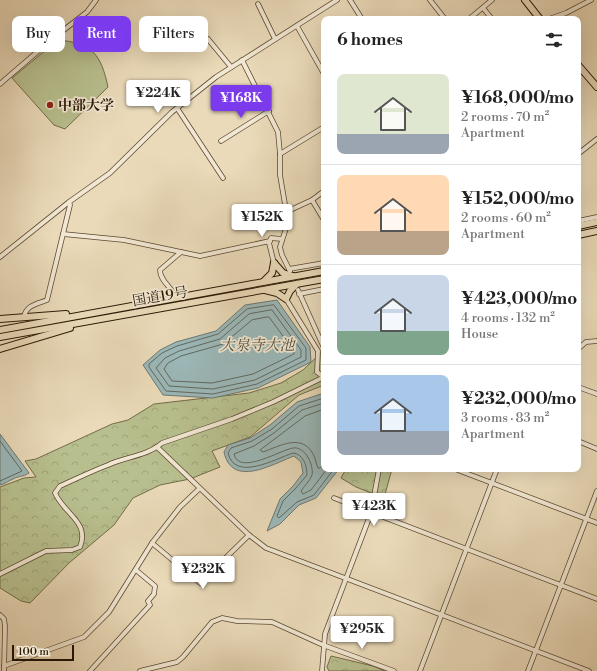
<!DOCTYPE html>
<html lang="en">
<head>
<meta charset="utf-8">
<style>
	body { margin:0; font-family:"Libre Bodoni","Noto Serif JP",serif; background:#f2f2f2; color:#222; height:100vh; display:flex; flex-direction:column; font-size:15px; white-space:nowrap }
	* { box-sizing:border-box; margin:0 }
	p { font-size:13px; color:#767676 }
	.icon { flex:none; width:22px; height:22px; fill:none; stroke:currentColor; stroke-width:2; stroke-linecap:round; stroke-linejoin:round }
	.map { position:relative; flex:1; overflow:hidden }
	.drawer { position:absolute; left:321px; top:16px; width:260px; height:456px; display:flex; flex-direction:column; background:#fff; border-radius:8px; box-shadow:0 4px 16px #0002 }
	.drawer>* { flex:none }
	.guide { position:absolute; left:12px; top:16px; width:249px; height:36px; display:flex; gap:8px }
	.scale { position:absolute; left:12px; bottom:10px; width:62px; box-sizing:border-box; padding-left:4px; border:2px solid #2b1905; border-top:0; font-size:11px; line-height:14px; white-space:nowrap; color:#2b1905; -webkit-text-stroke:3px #f1e7d2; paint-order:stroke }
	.price { position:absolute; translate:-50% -34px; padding:0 9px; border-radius:4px; background:#fff; color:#222; font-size:13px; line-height:26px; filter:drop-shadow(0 1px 2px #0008) }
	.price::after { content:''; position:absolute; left:50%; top:24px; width:12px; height:9px; margin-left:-6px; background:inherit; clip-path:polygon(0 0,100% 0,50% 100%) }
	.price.current { background:#7c3aed; color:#fff }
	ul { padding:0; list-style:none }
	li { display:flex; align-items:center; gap:12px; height:100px; padding:0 16px }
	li+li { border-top:1px solid #e0e0e0 }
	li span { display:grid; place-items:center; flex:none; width:112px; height:80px; border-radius:8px; color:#555 }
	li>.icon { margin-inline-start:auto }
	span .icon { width:48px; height:48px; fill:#fffc; stroke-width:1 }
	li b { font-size:17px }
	h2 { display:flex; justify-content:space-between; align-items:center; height:48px; padding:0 16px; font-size:17px }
	.tag { padding:0 14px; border-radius:8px; background:#fff; box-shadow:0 4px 16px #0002; font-size:14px; line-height:36px }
	.tag.current { background:#7c3aed; color:#fff }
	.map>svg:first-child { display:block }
	.grass { fill:#b8bf8e; stroke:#726c4a }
	.forest { fill:url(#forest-crowns); stroke:#726c4a }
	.water { fill:#9bb8b9; stroke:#6e7871 }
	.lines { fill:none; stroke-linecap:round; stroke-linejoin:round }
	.shore { stroke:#63685f; stroke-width:1 }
	.minor-casing { stroke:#5b4932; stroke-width:5.5 }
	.highway-casing { stroke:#2b1905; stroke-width:8 }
	.minor { stroke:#f1e7d2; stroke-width:4 }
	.highway { stroke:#eadab9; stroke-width:6 }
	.poi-dot { fill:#8f2418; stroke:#f1e7d2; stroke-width:1.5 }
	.labels { text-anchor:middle; stroke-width:3.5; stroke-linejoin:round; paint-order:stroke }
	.poi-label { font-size:14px; font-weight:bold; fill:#2b1905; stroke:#f1e7d2; text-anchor:start }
	.street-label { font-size:14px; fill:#2b1905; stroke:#f1e7d2 }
	.water-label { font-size:15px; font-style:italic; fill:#525144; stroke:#f1e7d2 }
</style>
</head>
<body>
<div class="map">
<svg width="597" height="671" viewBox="0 0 597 671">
	<defs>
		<pattern id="forest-crowns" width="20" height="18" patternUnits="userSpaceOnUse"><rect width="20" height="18" fill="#b8bf8e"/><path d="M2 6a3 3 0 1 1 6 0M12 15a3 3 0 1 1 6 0" fill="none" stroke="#9ea479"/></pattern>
	</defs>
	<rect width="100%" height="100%" fill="#eadab9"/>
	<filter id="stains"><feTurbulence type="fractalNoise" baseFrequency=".005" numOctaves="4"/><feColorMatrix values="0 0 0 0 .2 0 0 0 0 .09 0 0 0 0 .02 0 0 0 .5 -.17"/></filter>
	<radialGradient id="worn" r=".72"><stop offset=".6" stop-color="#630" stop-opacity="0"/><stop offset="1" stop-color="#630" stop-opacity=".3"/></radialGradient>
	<path class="grass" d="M 58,40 C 92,43 101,54 108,87 L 65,129 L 54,125 L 12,78 Z"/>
	<g class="forest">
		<polygon points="324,350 324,385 299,395 250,437 212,451 220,467 190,479 160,485 133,498 114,525 69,563 30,603 21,601 0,588 0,487 24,478 36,477 25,461 36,459 112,424 128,420 154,404 249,393 281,383 303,370"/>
		<polygon points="346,469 392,469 384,498 356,487 341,478"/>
		<polygon points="331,656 373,666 385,671 329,671 327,667"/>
	</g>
	<g class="water">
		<polygon points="277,300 310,347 311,362 258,388 213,398 163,395 143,365 160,350 176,342 216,331 245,305"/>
		<path d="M 324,393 L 324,469 L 339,469 L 316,498 L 299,505 L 280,524 L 267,531 L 280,499 L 293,486 L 303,473 L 301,462 L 294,456 C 271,465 232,488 224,452 L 228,445 L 250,438 L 270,425 L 297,402 Z"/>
		<path d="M 0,434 L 29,473 C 23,477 18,476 13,479 C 8,481 5,484 0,485 Z"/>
	</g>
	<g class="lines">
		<g class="shore">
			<polygon points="274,305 306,348 306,360 257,384 213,394 166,391 149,367 149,364 162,353 177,346 218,334 247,309"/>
			<polygon points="272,310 301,350 301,357 255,380 213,389 169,386 156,368 165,358 179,351 220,339 249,314"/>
			<polygon points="269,317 294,351 294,354 253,374 212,383 172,381 164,369 168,363 181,356 223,344 252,320"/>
			<path d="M 324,398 L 299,406 L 272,429 L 252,441 L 231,448 L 228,453 C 235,482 275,459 293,453 C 303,454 307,465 307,475 L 296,488 L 283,501 L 277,516 L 279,518 L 297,502 L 314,495 L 334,469"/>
			<path d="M 324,403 L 302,410 L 274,433 L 254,446 L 234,454 C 239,476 280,450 293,448 C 305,446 314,465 312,475 C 310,481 304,486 301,491 L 303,494 L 311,490 L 327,469"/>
			<path d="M 324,409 L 305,416 L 260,450 L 263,452 C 280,446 303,432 314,456 C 316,460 316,464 318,468 L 320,468 L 324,464"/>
			<polyline points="0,441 22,471 0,481"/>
		</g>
		<defs>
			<g id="minor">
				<polyline points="350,0 362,19"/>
				<polyline points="430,0 445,19"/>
				<polyline points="258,4 275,39"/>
				<polyline points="483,8 492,19"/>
				<polyline points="469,19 492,0"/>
				<polyline points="549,19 566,13 591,0"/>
				<polyline points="297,26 324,74"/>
				<polyline points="208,39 231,67"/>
				<polyline points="242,60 278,132 280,154 280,175 288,222 280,247 282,255 290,271"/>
				<polyline points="0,84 51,40 87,12 96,0"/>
				<polyline points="177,108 223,178"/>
				<polyline points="221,141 269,111"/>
				<polyline points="280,154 324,127"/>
				<polyline points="578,154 597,139"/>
				<polyline points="312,200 324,220"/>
				<polyline points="286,212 312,200 324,191"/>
				<polyline points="578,221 597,217"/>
				<polyline points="63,234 124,240 200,256 270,241"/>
				<polyline points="0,257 69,202 110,173 172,112 216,77 337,0"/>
				<polyline points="274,263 269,243 271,238 282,239"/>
				<polyline points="289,269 324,263"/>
				<polyline points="298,290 324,348"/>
				<polyline points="299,294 324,289"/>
				<path d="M 175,298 C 173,287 160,282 160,270 L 181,252"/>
				<polyline points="286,299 318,351 317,372 324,377"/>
				<path d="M 24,317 C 26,305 37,304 47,300 L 70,205 L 69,202"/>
				<polyline points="578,349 586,342 597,341"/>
				<polyline points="578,387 597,394"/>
				<polyline points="578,441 597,449"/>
				<polyline points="157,447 249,535 266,548 589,671"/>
				<polyline points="455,469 597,523"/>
				<polyline points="334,498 597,599"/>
				<polyline points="152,543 200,583 249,535"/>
				<path d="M 0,574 L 46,551 L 72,550 L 80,547 C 90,522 64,514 55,493 L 60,486 C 76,479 92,471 108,465 C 125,457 147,456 162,443 L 232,419 L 273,402 L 324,377"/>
				<polyline points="0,615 4,619 5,626 4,671"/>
				<polyline points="4,666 84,637 109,612 152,543 180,507 199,489"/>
				<polyline points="90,671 150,605 148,601 154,594 155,586 136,570"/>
				<polyline points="140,671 177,662 183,657 212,622 222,618 237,621 272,622 323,645 394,671"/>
				<polyline points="322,671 325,634 371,513 379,469"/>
				<polyline points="420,671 497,469"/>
				<polyline points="528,671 597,491"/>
			</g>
			<g id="highway">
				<polyline points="525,0 540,19"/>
				<polyline points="578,65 597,87"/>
				<polyline points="578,226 597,222"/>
				<polyline points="578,235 597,231"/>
				<polyline points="274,263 283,273 293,276"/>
				<polyline points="263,282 272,273 274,263"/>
				<polyline points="265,290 277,293 286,299 290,291 297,284"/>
				<polyline points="0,319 66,314"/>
				<polyline points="0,330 324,271"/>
				<polyline points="0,337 324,279"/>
				<polyline points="0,349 70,328"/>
			</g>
		</defs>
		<use href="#minor" class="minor-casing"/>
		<use href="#highway" class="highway-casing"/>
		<use href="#minor" class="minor"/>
		<use href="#highway" class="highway"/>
	</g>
	<circle class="poi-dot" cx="50" cy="105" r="4"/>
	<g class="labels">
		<g class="poi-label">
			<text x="58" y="110">中部大学</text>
		</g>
		<g class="street-label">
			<text transform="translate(160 296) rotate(-10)" y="5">国道19号</text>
		</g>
		<g class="water-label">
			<text x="257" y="350">大泉寺大池</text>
		</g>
	</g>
	<rect width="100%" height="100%" filter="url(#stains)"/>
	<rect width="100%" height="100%" fill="url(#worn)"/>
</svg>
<div class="scale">100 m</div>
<b class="price" style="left:158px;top:114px">¥224K</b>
<b class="price current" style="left:241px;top:119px">¥168K</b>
<b class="price" style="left:262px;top:238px">¥152K</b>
<b class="price" style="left:374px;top:527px">¥423K</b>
<b class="price" style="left:203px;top:590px">¥232K</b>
<b class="price" style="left:362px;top:650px">¥295K</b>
<div class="guide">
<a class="tag">Buy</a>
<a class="tag current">Rent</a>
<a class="tag">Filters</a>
</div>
<section class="drawer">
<h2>6 homes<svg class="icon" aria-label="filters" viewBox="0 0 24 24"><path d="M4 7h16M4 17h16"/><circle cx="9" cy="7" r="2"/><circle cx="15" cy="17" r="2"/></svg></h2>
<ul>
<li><span style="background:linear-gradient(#dfe7d0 75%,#9aa5b1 0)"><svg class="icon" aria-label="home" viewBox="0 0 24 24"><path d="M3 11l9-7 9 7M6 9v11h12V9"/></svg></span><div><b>¥168,000/mo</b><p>2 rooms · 70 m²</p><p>Apartment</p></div></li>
<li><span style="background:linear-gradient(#ffd9b3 70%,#b9a48a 0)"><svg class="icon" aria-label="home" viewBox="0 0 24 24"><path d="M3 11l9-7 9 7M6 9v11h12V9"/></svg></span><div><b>¥152,000/mo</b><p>2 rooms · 60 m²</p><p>Apartment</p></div></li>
<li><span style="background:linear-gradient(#c9d6e8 70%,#7fa58c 0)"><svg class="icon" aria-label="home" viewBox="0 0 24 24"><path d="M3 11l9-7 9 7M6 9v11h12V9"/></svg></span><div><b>¥423,000/mo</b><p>4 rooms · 132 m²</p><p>House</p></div></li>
<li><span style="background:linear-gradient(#a9c7e8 70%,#9aa5b1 0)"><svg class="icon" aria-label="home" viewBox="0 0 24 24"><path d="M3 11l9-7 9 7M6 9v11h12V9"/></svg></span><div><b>¥232,000/mo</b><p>3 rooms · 83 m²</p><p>Apartment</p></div></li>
</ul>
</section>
</div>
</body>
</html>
